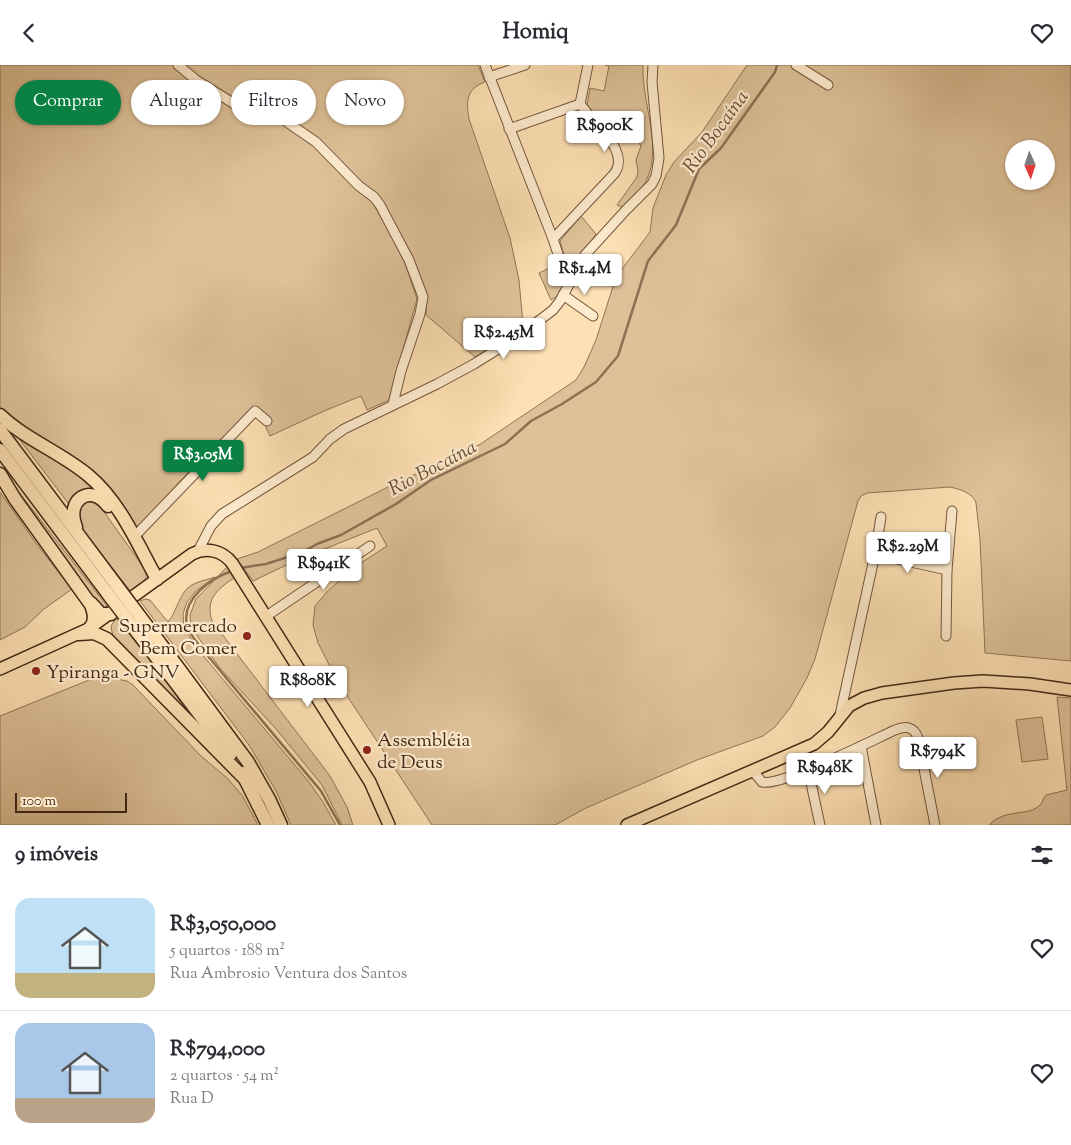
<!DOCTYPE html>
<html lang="pt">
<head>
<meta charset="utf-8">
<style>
	body { margin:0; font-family:"Sorts Mill Goudy",serif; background:#f7f7f7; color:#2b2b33; height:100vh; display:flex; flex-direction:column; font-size:19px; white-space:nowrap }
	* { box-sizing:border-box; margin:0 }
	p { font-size:16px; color:#7c7c81 }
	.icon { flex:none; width:28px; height:28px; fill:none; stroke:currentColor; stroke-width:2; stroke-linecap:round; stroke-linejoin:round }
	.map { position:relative; height:760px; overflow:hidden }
	.sheet { display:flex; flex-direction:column; background:#fff; flex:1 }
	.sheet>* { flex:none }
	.banner { position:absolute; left:15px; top:15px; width:500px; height:45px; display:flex; gap:10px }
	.needle { width:32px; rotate:177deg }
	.fabs { position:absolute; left:1005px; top:75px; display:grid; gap:10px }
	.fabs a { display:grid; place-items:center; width:50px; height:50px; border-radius:50%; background:#fff; box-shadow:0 1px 4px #0004; font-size:25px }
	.scale { position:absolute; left:15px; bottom:12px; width:112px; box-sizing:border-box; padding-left:5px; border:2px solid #442814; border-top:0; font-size:14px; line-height:18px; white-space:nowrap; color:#442814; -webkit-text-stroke:4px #feebce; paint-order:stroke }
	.price { position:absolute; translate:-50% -42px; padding:0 11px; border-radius:5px; background:#fff; color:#222; font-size:16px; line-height:32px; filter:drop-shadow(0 1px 2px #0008) }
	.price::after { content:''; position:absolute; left:50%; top:30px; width:15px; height:11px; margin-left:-8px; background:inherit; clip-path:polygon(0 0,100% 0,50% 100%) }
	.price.on { background:#0b8043; color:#fff }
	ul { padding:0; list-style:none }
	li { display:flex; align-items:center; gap:15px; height:125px; padding:0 15px }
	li+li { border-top:1px solid #e1e1e2 }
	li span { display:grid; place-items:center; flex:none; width:140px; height:100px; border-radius:15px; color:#555 }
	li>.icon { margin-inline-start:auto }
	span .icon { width:60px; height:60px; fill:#fffc; stroke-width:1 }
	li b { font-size:21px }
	h2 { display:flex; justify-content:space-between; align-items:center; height:60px; padding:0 15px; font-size:21px }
	.tag { padding:0 18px; border-radius:22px; background:#fff; box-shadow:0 1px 4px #0004; font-size:18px; line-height:45px }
	.tag.on { background:#0b8043; color:#fff }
	header { display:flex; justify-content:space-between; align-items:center; height:65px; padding:0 15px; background:#fff; font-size:22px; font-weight:700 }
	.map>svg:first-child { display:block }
	.green { fill:#dec198; stroke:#917456; fill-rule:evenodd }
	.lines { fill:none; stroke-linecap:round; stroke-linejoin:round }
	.stream { stroke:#8d7153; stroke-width:2.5 }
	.minor-casing { stroke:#72563c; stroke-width:11 }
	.major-casing { stroke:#442814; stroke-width:14 }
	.highway-casing { stroke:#442814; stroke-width:15 }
	.minor { stroke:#feebce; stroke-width:9 }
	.major { stroke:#fde0b3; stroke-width:11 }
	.highway { stroke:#fde0b3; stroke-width:12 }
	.highway-bridge-casing { stroke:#442814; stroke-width:15; stroke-linecap:butt }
	.highway-bridge { stroke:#fde0b3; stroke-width:12 }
	.poi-dot { fill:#8f2418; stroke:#feebce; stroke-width:2 }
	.labels { text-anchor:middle; stroke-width:4.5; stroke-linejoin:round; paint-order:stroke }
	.poi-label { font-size:19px; fill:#442814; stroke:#feebce; text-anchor:start }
	.water-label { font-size:20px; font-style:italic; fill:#694c34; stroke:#feebce }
</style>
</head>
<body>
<header><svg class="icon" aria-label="back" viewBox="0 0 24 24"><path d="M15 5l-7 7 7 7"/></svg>Homiq<svg class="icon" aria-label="heart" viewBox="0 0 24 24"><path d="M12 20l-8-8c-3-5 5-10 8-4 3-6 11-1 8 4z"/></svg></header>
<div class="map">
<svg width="1071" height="760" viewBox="0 0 1071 760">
	<rect width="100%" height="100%" fill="#fde0b3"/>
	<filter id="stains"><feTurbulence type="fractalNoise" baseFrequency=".004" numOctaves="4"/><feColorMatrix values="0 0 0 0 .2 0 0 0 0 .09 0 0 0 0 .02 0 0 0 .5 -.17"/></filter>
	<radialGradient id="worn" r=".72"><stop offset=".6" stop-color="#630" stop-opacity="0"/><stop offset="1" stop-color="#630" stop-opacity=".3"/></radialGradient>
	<g class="green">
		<path d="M 0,0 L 478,0 L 485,17 C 466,24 466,36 469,54 L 510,173 L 519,215 L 523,259 L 513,268 L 475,292 L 426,250 L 426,235 L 378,134 L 372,137 L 389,166 L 405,198 L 417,234 L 389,335 L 367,345 L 361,331 L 324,346 L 270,371 L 263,356 L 258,352 L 242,355 L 222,373 L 181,415 L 135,466 L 115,433 L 38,372 L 0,344 Z"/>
		<path d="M 605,0 L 643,0 C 641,42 670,96 636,130 C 631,134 627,140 622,142 L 617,140 L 637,112 L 638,106 L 636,95 L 641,81 C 635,68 619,69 607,61 C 599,56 593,48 587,41 L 590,23 L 604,26 L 609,1 Z"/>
		<path d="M 747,0 L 1071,0 L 1071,596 L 985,588 L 980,474 L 976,438 C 973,428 959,424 950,422 L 867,428 L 861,431 L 858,436 L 815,594 L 807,613 L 790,643 L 775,662 L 763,671 L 697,695 L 586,743 L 555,760 L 432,760 L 338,617 L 318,578 L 313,560 L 315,541 L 327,527 L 353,503 L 387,481 L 377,463 L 297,495 L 253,516 L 237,494 L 258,487 L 392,420 L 479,380 L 576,315 L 584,302 L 596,275 L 616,212 L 650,167 L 653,143 L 666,110 L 674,97 L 702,67 ZM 1014,84 L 1046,84 L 1046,116 L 1014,116 Z"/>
		<polygon points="581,151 596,169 569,207 560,176"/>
		<path d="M 558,199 C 563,215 569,225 551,235 L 539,208 Z"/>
		<polygon points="20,375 75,407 98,424 87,424 71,442"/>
		<polygon points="5,409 107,541 105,543 98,542"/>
		<polygon points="0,427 38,481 72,524 44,544 25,562 0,575"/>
		<path d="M 86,437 L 94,437 L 102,444 L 144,503 C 150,517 142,520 132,528 L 83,466 L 77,456 L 78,444 Z"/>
		<path d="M 227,502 L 234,513 C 217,524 205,535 212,556 L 330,711 L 347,742 L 353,760 L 342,760 L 322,720 L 276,664 L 219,602 L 191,562 L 190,550 L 196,534 Z"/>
		<path d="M 215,512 L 196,526 L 187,537 L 183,549 L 184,563 L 201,588 L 309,717 L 323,737 L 336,760 L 291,760 L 276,726 L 249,680 L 140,536 L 145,534 L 150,535 L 168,557 C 177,547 179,527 192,520 C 198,516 207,515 215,512 Z"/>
		<polygon points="116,553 162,610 191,652 113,572 111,561"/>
		<polygon points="112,613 127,616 133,620 201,691 227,713 242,730 258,760 0,760 0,651 89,615"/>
		<path d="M 1057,632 L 1071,633 L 1071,760 L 989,760 C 1005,743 1028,752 1040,740 C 1043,737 1043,733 1046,730 L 1067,725 Z"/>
		<polygon points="1042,652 1048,694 1022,697 1016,655"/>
	</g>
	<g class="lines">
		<g class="stream">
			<polyline points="240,503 266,499 303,487 317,479 341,470 396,439 431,415 505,379 531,356 562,339 596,317 618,291 648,196 676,160 699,104 721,83 775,7 777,0"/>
			<path d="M 232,506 C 211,513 181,534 187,560 C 189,569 197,577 202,584 L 321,726 L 340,760"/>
		</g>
		<defs>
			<g id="minor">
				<polyline points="178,0 196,15 236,40 255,46 275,49 284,55 316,77 359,121 374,132 380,140 409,195 423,232 420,249 401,306 393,339"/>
				<polyline points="485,0 553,174 568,219"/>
				<polyline points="796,0 828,20"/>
				<polyline points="489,12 525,0"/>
				<polyline points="509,64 580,39"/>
				<path d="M 553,174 L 614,109 C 621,100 619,91 614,81 L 580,39 L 588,0"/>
				<polyline points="563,230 593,251"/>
				<polyline points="134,472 255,346 267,356"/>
				<polyline points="198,486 211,461 222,449 313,392 330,374 344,364 437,319 474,299 516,273 553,245 560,236 585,190 626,145 652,119 656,111 659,93 652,17 653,0"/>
				<polyline points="875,489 947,505"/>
				<polyline points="265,552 370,481"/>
				<polyline points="946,571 947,505 952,446"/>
				<polyline points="840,650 875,489 881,452"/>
				<polyline points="861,681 876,760"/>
				<polyline points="808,704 820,760"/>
				<path d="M 753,706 L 762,717 C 781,722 873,675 895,665 C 905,661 914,661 918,673 L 935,760"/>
			</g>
			<g id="major">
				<path d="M 0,604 L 88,564 L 192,489 C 206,482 222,485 232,498 L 370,717 L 389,760"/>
				<polyline points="627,760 814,679 828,667 849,641 864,633 882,628 954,618 983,616 1030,619 1071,625"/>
			</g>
			<g id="highway">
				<path d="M 0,350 C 26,375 62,388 89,411 C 120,437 138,480 157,514"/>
				<polyline points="0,365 117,521"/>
				<polyline points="0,385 108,529"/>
				<path d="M 0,409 L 15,434 L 91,540 C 94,548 96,556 90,563"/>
				<path d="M 76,462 C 65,436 90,417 108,441"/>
				<polyline points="91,538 101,549 111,549"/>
				<polyline points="79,569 94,568 107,574 247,716"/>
				<polyline points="157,574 248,697 269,734 281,760"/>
				<polyline points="147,580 230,690"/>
				<polyline points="242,708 268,760"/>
			</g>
		</defs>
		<use href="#minor" class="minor-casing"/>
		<use href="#major" class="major-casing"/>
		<use href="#highway" class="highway-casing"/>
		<use href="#minor" class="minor"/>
		<use href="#major" class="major"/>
		<use href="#highway" class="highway"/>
		<defs>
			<g id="highway-bridge">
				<polyline points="117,521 157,574"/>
				<polyline points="108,529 147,580"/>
			</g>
		</defs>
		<use href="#highway-bridge" class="highway-bridge-casing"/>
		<use href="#highway-bridge" class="highway-bridge"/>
	</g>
	<g class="poi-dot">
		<circle cx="247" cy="571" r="5"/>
		<circle cx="36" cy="606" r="5"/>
		<circle cx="367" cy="685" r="5"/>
	</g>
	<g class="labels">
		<g class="poi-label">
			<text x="237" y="567" text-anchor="end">Supermercado<tspan x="237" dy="22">Bem Comer</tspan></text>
			<text x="46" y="613">Ypiranga - GNV</text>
			<text x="377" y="681">Assembléia<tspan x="377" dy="22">de Deus</tspan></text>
		</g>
		<g class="water-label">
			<text transform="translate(715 66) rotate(-54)" y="7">Rio Bocaína</text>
			<text transform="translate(432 402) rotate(-28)" y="7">Rio Bocaína</text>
		</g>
	</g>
	<rect width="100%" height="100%" filter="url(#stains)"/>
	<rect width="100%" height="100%" fill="url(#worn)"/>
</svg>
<div class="fabs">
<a><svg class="needle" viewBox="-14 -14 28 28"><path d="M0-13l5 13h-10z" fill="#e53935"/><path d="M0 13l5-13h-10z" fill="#7c7c81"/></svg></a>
</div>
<div class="scale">100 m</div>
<b class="price" style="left:605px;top:88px">R$900K</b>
<b class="price" style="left:585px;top:231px">R$1.4M</b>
<b class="price" style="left:504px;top:295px">R$2.45M</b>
<b class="price on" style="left:203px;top:417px">R$3.05M</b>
<b class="price" style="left:908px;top:509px">R$2.29M</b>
<b class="price" style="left:324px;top:526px">R$941K</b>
<b class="price" style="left:308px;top:643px">R$808K</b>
<b class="price" style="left:938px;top:714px">R$794K</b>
<b class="price" style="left:825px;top:730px">R$948K</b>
<div class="banner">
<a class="tag on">Comprar</a>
<a class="tag">Alugar</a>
<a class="tag">Filtros</a>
<a class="tag">Novo</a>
</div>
</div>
<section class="sheet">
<h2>9 imóveis<svg class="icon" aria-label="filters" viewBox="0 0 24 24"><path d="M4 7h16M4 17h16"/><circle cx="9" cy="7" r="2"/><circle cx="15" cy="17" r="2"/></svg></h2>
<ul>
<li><span style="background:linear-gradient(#bfe0f5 75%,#c2b280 0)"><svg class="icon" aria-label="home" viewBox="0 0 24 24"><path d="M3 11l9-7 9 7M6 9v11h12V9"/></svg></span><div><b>R$3,050,000</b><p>5 quartos · 188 m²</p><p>Rua Ambrosio Ventura dos Santos</p></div><svg class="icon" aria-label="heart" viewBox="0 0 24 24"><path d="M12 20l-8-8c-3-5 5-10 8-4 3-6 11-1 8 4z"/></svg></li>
<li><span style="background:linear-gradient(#a9c7e8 75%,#b9a48a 0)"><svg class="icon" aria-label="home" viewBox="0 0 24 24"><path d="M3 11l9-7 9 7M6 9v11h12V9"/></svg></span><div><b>R$794,000</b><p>2 quartos · 54 m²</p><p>Rua D</p></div><svg class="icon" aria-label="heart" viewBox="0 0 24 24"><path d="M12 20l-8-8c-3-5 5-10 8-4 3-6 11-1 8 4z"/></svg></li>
</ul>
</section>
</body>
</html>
